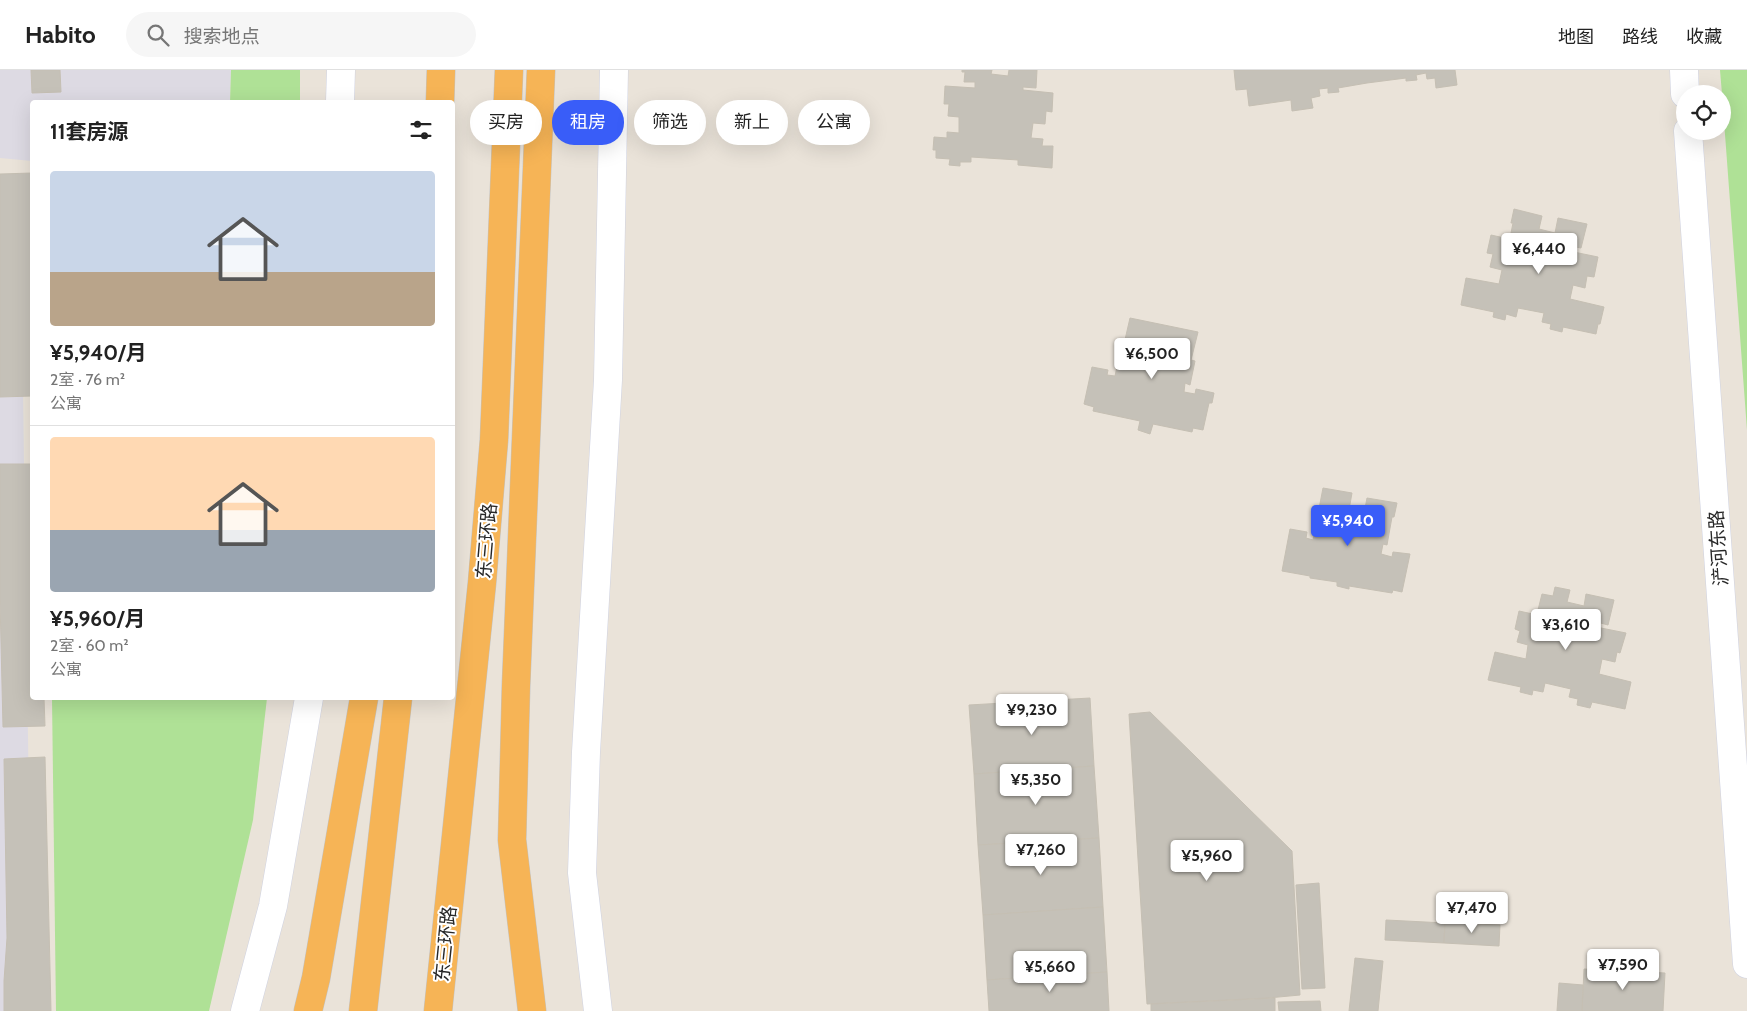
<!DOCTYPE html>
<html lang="zh">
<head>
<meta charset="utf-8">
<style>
	body { margin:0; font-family:Cabin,"Noto Sans SC",sans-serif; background:#f6f6f6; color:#222; height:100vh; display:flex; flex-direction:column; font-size:19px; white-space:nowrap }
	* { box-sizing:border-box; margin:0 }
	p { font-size:16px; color:#767676 }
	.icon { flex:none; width:28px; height:28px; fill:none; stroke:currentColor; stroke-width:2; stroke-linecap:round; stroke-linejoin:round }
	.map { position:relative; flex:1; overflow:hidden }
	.sheet { position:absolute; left:30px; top:30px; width:425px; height:600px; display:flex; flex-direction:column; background:#fff; border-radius:5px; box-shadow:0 5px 20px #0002 }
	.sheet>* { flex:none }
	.top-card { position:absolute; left:470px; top:30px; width:475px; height:45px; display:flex; gap:10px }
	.buttons { position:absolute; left:1676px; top:15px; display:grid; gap:10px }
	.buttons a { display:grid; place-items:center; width:55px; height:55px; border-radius:50%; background:#fff; box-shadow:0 5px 20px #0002; font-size:25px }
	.price { position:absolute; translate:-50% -42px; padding:0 11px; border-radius:5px; background:#fff; color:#222; font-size:16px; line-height:32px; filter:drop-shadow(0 1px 2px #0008) }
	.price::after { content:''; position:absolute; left:50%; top:30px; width:15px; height:11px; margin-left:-8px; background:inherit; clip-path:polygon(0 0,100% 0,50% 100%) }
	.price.selected { background:#395df8; color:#fff }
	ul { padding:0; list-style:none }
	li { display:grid; align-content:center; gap:10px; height:265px; padding:0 20px }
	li+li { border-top:1px solid #e0e0e0 }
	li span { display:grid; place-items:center; height:155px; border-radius:5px; color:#555 }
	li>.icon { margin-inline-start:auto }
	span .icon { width:90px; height:90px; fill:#fffc; stroke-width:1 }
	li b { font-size:21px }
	h2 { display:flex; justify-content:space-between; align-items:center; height:60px; padding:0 20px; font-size:21px }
	.tag { padding:0 18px; border-radius:22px; background:#fff; box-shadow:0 5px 20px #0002; font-size:18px; line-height:45px }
	.tag.selected { background:#395df8; color:#fff }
	header { display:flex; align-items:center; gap:30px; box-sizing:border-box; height:70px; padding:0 25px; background:#fff; border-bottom:1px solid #e0e0e0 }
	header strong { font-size:24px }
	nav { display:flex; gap:28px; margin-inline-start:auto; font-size:18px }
	.search { width:350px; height:45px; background:#f6f6f6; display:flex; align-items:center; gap:12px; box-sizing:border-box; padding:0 18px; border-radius:28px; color:#767676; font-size:19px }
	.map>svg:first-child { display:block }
	.industrial { fill:#dddae3 }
	.green { fill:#afe196 }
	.building { fill:#c5c1b8; stroke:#c5bfb3 }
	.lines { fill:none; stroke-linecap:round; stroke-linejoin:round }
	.tertiary-casing { stroke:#cfd2e1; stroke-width:29 }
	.secondary-casing { stroke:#cfd2e1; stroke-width:29 }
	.trunk-casing { stroke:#c3c3c3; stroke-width:29 }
	.tertiary { stroke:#fff; stroke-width:28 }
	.secondary { stroke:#fff; stroke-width:28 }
	.trunk { stroke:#f6b456; stroke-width:28 }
	.labels { text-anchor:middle; stroke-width:4; stroke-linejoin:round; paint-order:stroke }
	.street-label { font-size:19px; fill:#282828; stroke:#fff }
</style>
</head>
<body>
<header>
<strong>Habito</strong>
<div class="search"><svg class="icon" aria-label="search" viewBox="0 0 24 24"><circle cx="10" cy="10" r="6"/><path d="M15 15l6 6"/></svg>搜索地点</div>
<nav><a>地图</a><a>路线</a><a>收藏</a></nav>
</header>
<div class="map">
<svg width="1747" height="941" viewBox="0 0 1747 941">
	<rect width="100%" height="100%" fill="#eae3d9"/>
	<g class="industrial">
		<polygon points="0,0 231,0 230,32 32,32 32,91 0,88"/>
		<polygon points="0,323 23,323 32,941 0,941"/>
	</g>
	<g class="green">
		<polygon points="231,0 300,0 300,32 230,32"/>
		<polygon points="1720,0 1747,0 1747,360 1722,24"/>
		<polygon points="52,628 267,628 253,750 209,941 56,941"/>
	</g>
	<g class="building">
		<polygon points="31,0 60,0 61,22 32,23"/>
		<polygon points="962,0 992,0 991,4 1008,6 1009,0 1037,0 1036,18 1023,17 1023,20 1053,23 1052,42 1046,41 1045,54 1033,53 1031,68 1043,69 1042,76 1053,76 1052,98 1018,95 1018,90 971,87 971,92 960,92 960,96 949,95 950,89 936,88 936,80 933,80 934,67 947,68 947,62 959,63 959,47 948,46 949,34 944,34 945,16 975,18 975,12 964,12 965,2 962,2"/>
		<polygon points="1234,0 1455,0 1457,15 1436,18 1435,8 1427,9 1426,3 1416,5 1417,10 1406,11 1406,8 1367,13 1338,18 1339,22 1328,23 1328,18 1319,19 1320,26 1311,28 1313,38 1292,41 1291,30 1249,36 1247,19 1236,20"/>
		<polygon points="32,103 32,326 0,327 0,104"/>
		<polygon points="1514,139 1542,146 1539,159 1555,163 1558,148 1587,154 1581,178 1570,176 1569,181 1598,187 1594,207 1587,206 1585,218 1573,215 1570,229 1604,237 1600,254 1598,254 1596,264 1563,257 1562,262 1550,259 1551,254 1542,252 1544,243 1518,238 1516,247 1506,244 1505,250 1493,247 1494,242 1461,235 1466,208 1499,214 1502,200 1490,197 1493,184 1487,183 1491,165 1518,171 1520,165 1511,163 1513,153 1511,153"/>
		<polygon points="1130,248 1198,262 1191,290 1195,291 1190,315 1185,313 1184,322 1195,324 1196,319 1214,323 1212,333 1209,333 1203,360 1193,358 1192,362 1153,354 1150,364 1138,360 1140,351 1093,341 1094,337 1084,334 1092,297 1108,300 1107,305 1115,306 1122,273 1124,274"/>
		<polygon points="0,394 32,394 32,628 44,628 45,656 3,657 0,531"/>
		<polygon points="1323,418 1352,423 1347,451 1362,454 1367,428 1397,433 1394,447 1392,447 1387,475 1383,474 1381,484 1392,487 1393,482 1410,484 1402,522 1393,520 1392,523 1349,516 1349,519 1337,516 1337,512 1310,508 1310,506 1282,501 1290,459 1307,462 1306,468 1313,470"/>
		<polygon points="1555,517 1570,520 1567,532 1584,536 1586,524 1614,530 1608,555 1597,552 1596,557 1626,563 1620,583 1617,582 1615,592 1602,589 1599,604 1631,612 1625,639 1592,632 1590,638 1577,635 1578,629 1569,627 1571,619 1545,613 1543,622 1533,620 1532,625 1520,622 1521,617 1488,610 1495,582 1526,589 1528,575 1517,572 1520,561 1515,559 1519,541 1546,547 1548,542 1538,540 1542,524 1553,526"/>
		<polygon points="1090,628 1094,696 974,704 969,635"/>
		<polygon points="1150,642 1292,781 1300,925 1268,928 1147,934 1129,644"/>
		<polygon points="45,687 51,941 4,941 4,911 7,868 4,689"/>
		<polygon points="1094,696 1099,768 978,775 974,704"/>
		<polygon points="1099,768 1103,837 983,845 978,775"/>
		<polygon points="1319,813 1325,918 1302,919 1296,815"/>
		<polygon points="1103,837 1107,902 987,910 983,845"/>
		<polygon points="1386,850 1445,853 1444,873 1385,870"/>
		<polygon points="1445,853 1500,855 1499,876 1444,873"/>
		<polygon points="1355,888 1383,891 1378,941 1349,941"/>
		<polygon points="1584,899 1665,903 1663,941 1582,941"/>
		<polygon points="1107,902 1109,941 989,941 987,910"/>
		<polygon points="1559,913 1583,915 1582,941 1557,941"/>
		<polygon points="1275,928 1275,941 1151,941 1151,934"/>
		<polygon points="1320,931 1321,941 1279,941 1278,932"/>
	</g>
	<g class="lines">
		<defs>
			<g id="tertiary">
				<polyline points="1684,0 1685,24"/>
				<polyline points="1688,61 1747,894"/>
			</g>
			<g id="secondary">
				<polyline points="340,32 341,0"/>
				<polyline points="245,941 273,836 309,628"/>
				<polyline points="598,941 582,803 586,682 608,310 614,0"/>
			</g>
			<g id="trunk">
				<polyline points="440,32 441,0"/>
				<polyline points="308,941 316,908 364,628"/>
				<polyline points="363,941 398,628"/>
				<polyline points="438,941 482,513 494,370 509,0"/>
				<polyline points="532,941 512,770 516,616 541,0"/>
			</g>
		</defs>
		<use href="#tertiary" class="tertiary-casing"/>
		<use href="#secondary" class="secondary-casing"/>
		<use href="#trunk" class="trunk-casing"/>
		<use href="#tertiary" class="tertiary"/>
		<use href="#secondary" class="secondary"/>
		<use href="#trunk" class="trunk"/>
	</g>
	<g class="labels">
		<g class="street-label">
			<text transform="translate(486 471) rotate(-85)" y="7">东三环路</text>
			<text transform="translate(1718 478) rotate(-94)" y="7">浐河东路</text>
			<text transform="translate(445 874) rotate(-84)" y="7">东三环路</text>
		</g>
	</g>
</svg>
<div class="buttons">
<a><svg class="icon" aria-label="locate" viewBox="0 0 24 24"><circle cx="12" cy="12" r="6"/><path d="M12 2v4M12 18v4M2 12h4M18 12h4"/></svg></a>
</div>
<b class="price" style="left:1539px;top:205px">¥6,440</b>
<b class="price" style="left:1152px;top:310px">¥6,500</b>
<b class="price selected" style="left:1348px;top:477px">¥5,940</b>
<b class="price" style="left:1566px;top:581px">¥3,610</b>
<b class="price" style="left:1032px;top:666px">¥9,230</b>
<b class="price" style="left:1036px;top:736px">¥5,350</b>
<b class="price" style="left:1041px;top:806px">¥7,260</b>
<b class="price" style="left:1207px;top:812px">¥5,960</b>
<b class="price" style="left:1472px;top:864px">¥7,470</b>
<b class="price" style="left:1623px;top:921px">¥7,590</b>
<b class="price" style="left:1050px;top:923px">¥5,660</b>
<div class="top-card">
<a class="tag">买房</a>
<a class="tag selected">租房</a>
<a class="tag">筛选</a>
<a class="tag">新上</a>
<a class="tag">公寓</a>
</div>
<section class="sheet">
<h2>11套房源<svg class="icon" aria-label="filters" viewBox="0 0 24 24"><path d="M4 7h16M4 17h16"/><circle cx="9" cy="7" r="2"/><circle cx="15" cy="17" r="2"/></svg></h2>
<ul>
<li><span style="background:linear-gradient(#c9d6e8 65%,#b9a48a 0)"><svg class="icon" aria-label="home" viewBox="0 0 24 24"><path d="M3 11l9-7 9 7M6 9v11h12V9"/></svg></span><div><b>¥5,940/月</b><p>2室 · 76 m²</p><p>公寓</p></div></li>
<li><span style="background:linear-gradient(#ffd9b3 60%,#9aa5b1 0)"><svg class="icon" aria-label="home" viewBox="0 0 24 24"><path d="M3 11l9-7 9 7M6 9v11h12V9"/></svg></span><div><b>¥5,960/月</b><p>2室 · 60 m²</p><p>公寓</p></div></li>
</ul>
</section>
</div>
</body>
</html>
